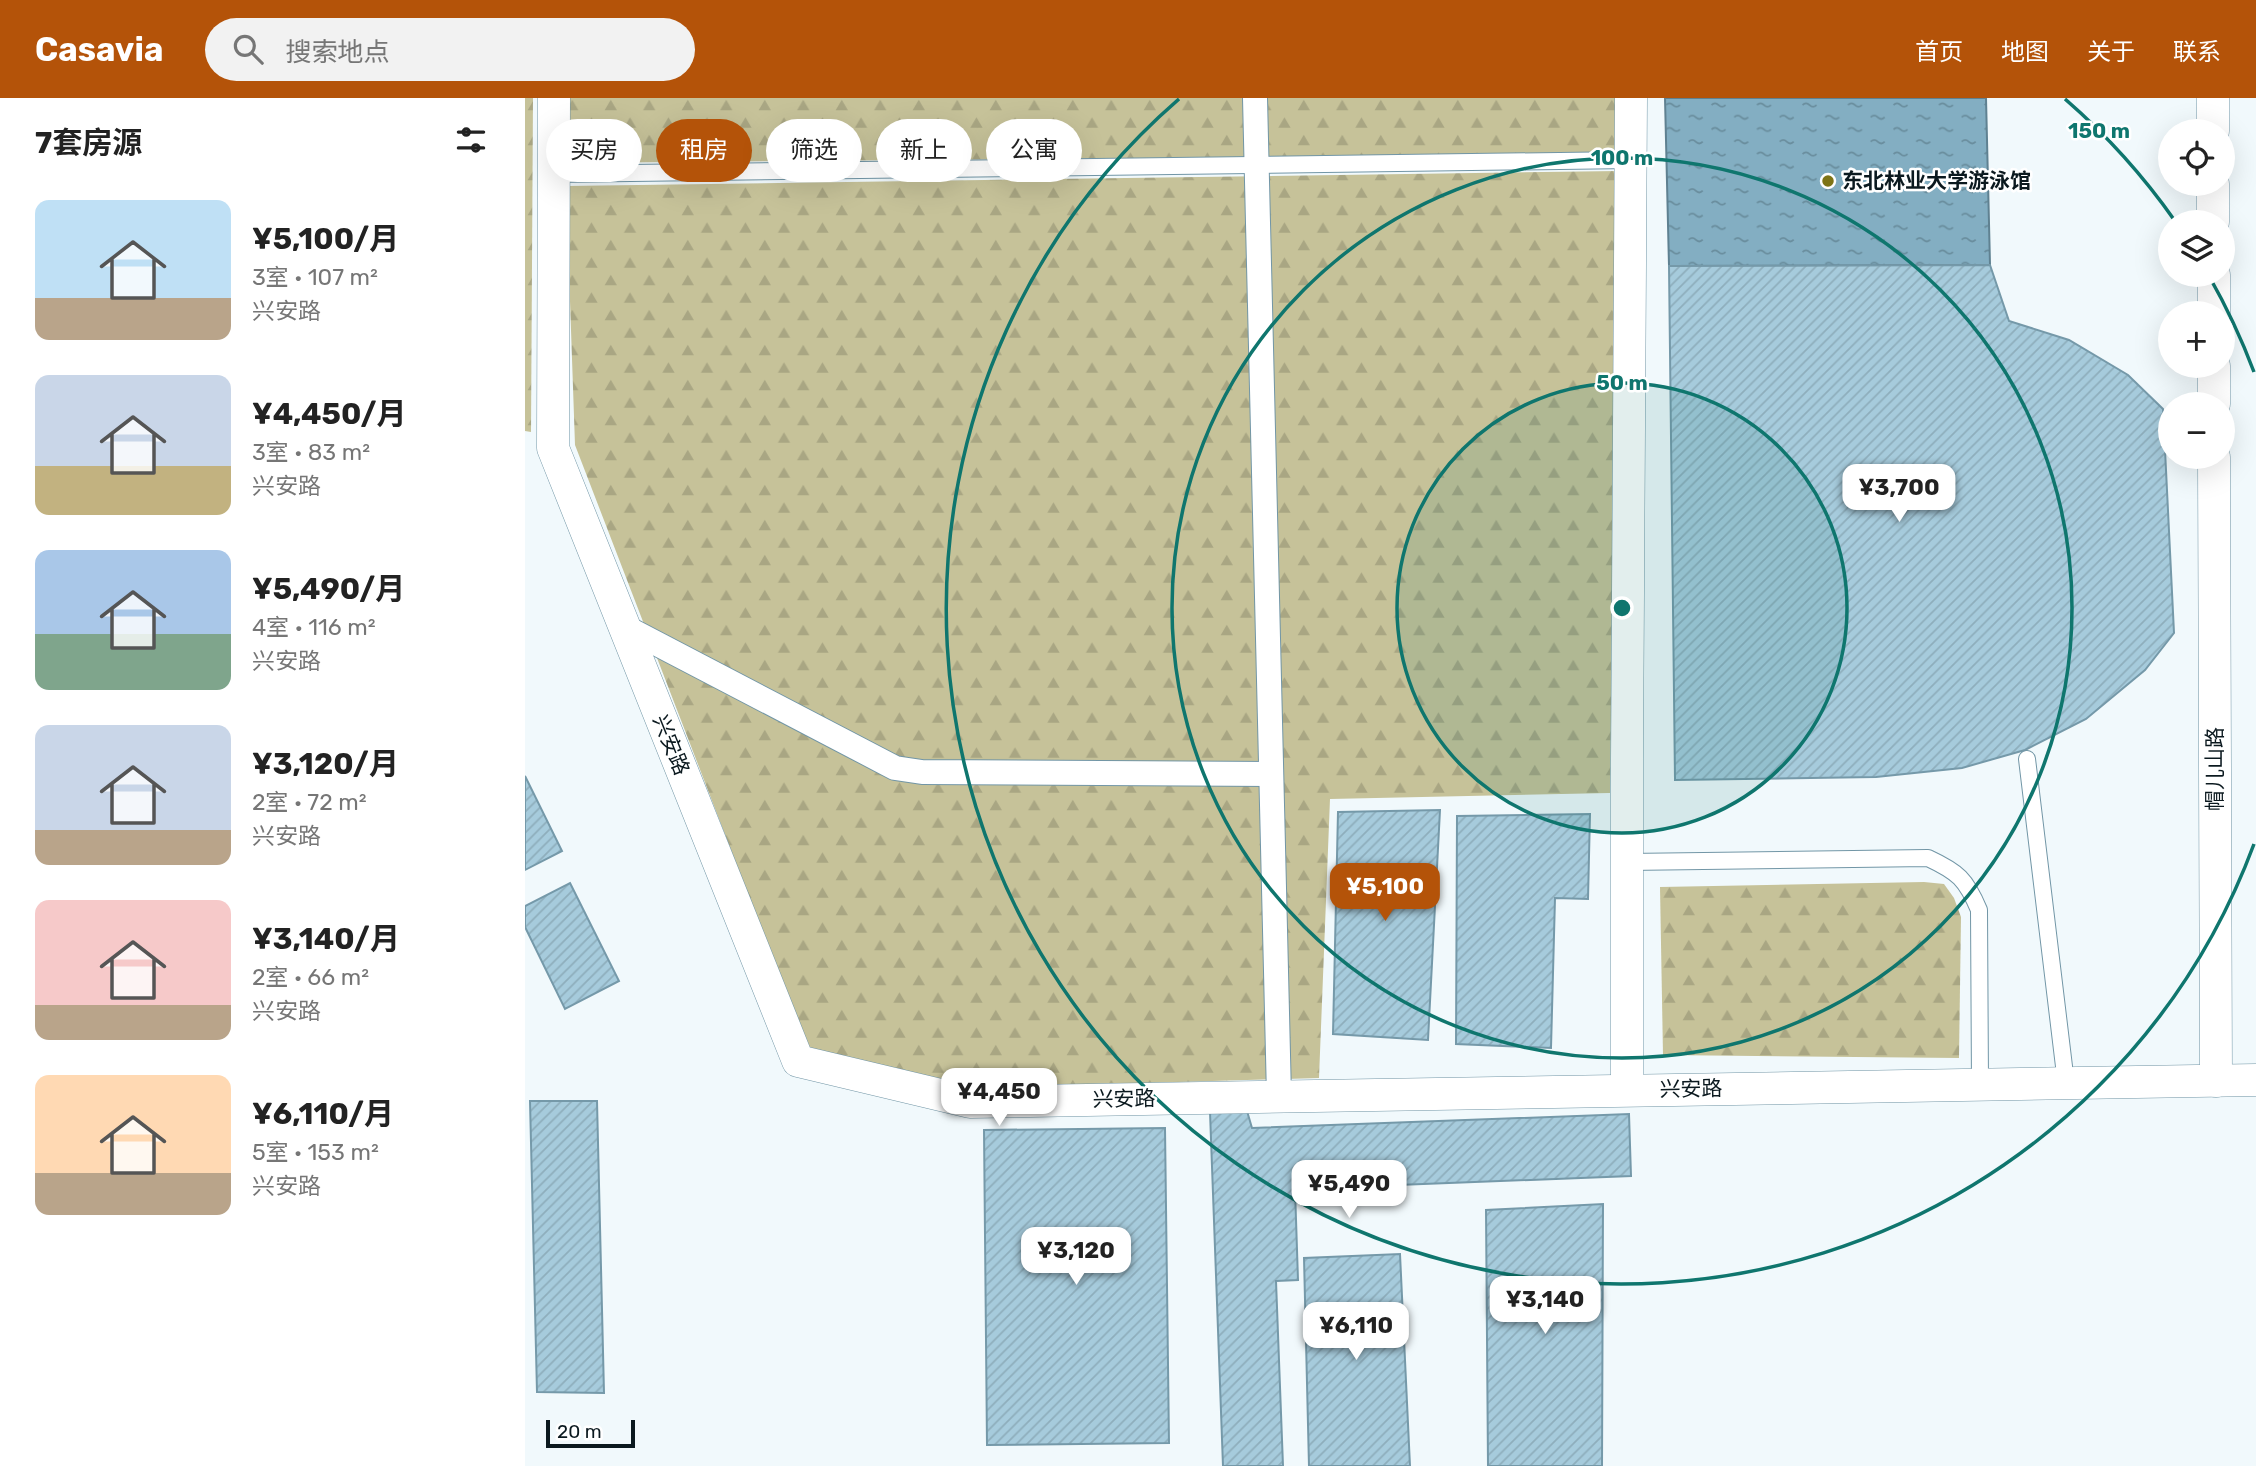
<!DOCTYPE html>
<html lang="zh">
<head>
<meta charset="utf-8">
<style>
	body { margin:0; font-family:Rubik,"Noto Sans SC",sans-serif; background:#f2f2f2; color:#222; height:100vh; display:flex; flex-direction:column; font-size:26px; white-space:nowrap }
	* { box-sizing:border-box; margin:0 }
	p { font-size:23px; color:#767676 }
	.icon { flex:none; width:38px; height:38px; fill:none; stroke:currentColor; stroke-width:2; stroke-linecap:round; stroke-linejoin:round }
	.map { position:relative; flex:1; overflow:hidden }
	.drawer { display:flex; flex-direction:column; background:#fff; width:525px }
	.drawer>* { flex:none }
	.guide { position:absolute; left:21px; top:21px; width:665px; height:63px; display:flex; gap:14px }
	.controls { position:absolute; left:1633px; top:21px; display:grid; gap:14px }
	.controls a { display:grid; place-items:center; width:77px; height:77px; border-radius:50%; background:#fff; box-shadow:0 7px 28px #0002; font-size:35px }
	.scale { position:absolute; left:21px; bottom:18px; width:89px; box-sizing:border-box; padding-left:7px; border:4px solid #0b191f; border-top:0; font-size:19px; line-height:24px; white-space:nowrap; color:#0b191f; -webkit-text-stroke:5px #fff; paint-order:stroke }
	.price { position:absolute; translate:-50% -60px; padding:0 16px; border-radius:14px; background:#fff; color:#222; font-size:23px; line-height:46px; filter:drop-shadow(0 2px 4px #0008) }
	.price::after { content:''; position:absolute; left:50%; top:42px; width:21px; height:16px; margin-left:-10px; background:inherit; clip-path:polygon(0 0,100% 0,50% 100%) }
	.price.current { background:#b45309; color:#fff }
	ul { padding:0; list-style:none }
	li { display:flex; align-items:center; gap:21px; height:175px; padding:0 35px }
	li span { display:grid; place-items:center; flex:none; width:196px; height:140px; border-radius:14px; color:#555 }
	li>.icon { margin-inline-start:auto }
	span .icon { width:84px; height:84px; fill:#fffc; stroke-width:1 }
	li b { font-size:30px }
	h2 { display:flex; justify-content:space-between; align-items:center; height:84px; padding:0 35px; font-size:30px }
	.tag { padding:0 24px; border-radius:32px; background:#fff; box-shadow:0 7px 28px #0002; font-size:24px; line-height:63px }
	.tag.current { background:#b45309; color:#fff }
	header { display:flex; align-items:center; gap:42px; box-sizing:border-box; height:98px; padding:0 35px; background:#b45309; color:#fff }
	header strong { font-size:33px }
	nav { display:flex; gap:38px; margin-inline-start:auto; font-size:24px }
	.search { width:490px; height:63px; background:#f2f2f2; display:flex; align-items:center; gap:18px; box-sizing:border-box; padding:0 24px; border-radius:38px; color:#767676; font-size:26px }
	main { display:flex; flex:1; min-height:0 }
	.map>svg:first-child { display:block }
	.forest { fill:url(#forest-firs) }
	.water { fill:url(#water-ripples); stroke:#5f8191; stroke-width:2 }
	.building { fill:url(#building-hatch); stroke:#7599a9; stroke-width:2 }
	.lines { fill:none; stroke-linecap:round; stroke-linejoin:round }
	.service-casing { stroke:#7296a6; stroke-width:18 }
	.pedestrian-casing { stroke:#7296a6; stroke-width:26 }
	.minor-casing { stroke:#7296a6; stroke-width:33 }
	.service { stroke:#fff; stroke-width:16 }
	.pedestrian { stroke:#fff; stroke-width:24 }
	.minor { stroke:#fff; stroke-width:32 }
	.ring { fill:none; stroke:#0f766e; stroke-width:3.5 }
	.poi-dot { fill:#7e7416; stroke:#fff; stroke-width:2.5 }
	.labels { text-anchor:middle; stroke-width:5; stroke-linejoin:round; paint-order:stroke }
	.poi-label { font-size:21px; font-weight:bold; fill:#0b191f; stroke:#fff; text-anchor:start }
	.street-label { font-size:21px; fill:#0b191f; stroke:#fff }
	.centre { fill:#0f766e; stroke:#fff; stroke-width:3.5 }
	.ring-label { font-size:21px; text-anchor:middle; font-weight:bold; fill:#0f766e; stroke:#fff; stroke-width:5; stroke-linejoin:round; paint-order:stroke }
</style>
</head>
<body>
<header>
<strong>Casavia</strong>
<div class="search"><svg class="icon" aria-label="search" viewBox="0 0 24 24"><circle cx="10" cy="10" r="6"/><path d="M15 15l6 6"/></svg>搜索地点</div>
<nav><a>首页</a><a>地图</a><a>关于</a><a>联系</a></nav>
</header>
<main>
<section class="drawer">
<h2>7套房源<svg class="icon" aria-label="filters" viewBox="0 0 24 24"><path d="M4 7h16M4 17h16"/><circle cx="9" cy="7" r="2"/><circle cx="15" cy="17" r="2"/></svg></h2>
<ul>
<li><span style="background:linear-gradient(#bfe0f5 70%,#b9a48a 0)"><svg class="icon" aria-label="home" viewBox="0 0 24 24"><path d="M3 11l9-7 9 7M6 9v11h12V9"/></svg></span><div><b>¥5,100/月</b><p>3室 · 107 m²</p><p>兴安路</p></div></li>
<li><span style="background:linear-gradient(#c9d6e8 65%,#c2b280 0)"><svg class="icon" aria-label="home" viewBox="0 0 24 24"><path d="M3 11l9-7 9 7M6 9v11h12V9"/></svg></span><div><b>¥4,450/月</b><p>3室 · 83 m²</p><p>兴安路</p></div></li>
<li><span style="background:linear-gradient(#a9c7e8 60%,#7fa58c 0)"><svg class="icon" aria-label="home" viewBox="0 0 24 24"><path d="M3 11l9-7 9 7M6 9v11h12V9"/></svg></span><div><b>¥5,490/月</b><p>4室 · 116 m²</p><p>兴安路</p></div></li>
<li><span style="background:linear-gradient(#c9d6e8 75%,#b9a48a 0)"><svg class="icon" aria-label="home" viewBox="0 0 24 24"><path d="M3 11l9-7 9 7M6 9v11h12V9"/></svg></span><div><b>¥3,120/月</b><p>2室 · 72 m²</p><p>兴安路</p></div></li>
<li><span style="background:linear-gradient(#f6c9c9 75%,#b9a48a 0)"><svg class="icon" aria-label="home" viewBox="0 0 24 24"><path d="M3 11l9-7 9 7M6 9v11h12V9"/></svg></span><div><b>¥3,140/月</b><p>2室 · 66 m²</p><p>兴安路</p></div></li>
<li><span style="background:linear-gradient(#ffd9b3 70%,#b9a48a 0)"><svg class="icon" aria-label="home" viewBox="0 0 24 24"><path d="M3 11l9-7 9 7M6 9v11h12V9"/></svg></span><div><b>¥6,110/月</b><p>5室 · 153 m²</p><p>兴安路</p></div></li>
</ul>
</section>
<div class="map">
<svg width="1731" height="1368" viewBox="0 0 1731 1368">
	<defs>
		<pattern id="forest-firs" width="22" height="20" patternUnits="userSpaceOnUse" patternTransform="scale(1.75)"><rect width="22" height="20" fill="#c6c299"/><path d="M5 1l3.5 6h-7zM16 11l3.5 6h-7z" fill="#a9a683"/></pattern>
		<pattern id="water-ripples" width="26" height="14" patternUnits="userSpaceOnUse" patternTransform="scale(1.75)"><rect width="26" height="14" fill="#83aec2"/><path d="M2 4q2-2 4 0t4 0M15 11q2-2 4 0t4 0" fill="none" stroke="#698d9d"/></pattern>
		<pattern id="building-hatch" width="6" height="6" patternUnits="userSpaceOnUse" patternTransform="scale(1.75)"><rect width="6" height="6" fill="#a6cbdc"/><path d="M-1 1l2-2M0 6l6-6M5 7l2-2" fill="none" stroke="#8eaebc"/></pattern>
	</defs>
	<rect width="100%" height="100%" fill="#f1f9fc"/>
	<g class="forest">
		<polygon points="0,0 8,0 6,334 0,333"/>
		<polygon points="38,0 1099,0 1100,56 39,65"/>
		<polygon points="1093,73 1085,695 805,701 794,980 449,990 283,952 50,347 41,88"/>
		<polygon points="1399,784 1419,786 1429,800 1436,819 1434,960 1138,957 1135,789"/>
	</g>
	<polygon class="water" points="1140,0 1461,0 1465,167 1144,168"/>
	<g class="building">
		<polygon points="1465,167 1484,223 1544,242 1603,277 1638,311 1649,535 1620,572 1561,621 1500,652 1437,670 1351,679 1150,682 1144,168"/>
		<polygon points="0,678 37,753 0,772"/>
		<polygon points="915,712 903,942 808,936 813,714"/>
		<polygon points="1065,716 1063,801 1030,800 1026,950 931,946 932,718"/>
		<polygon points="45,785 94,883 40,911 0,829 0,808"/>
		<polygon points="5,1003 72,1003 79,1295 12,1294"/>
		<polygon points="722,1013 727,1030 1104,1016 1106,1078 770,1091 773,1182 751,1183 758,1368 698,1368 685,1014"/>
		<polygon points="640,1030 644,1345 462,1347 459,1032"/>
		<polygon points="1078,1106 1077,1368 963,1368 961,1112"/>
		<polygon points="875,1156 885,1368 784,1368 779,1160"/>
	</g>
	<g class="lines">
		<defs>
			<g id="service">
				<polyline points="30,76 1106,62"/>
				<polyline points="1502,661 1541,985"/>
				<path d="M 1102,764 L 1403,760 C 1433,774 1441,781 1454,812 L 1455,987"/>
			</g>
			<g id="pedestrian">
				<polyline points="730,0 754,998"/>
				<polyline points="98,528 370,670 397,674 746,676"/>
			</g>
			<g id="minor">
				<polyline points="29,0 28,350 273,963 445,1004 1731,982"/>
				<polyline points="1688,0 1688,33"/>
				<polyline points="1688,86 1688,124"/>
				<polyline points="1689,177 1689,215"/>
				<polyline points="1689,268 1689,306"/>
				<polyline points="1689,359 1691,983"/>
				<polyline points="1102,992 1102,662 1106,0"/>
			</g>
		</defs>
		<use href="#service" class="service-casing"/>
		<use href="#pedestrian" class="pedestrian-casing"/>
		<use href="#minor" class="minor-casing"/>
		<use href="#service" class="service"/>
		<use href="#pedestrian" class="pedestrian"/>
		<use href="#minor" class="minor"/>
	</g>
	<circle cx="1097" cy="510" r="225" fill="#0f766e" fill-opacity=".12"/>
	<g class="ring">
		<circle cx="1097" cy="510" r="225"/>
		<circle cx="1097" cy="510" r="450"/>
		<path d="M1729 746A675 675 0 1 1 654 1M1540 1A675 675 0 0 1 1650 123M1684 178A675 675 0 0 1 1729 274"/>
	</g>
	<circle class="poi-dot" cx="1303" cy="83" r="7"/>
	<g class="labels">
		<g class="poi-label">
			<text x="1317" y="90">东北林业大学游泳馆</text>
		</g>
		<g class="street-label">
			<text transform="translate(146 647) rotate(68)" y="7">兴安路</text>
			<text transform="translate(1690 671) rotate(-90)" y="7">帽儿山路</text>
			<text transform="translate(1166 991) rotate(-1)" y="7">兴安路</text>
			<text transform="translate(599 1001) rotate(-1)" y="7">兴安路</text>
		</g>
	</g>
	<circle cx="1097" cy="510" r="10" class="centre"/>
	<g class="ring-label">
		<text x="1574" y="40">150 m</text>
		<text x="1097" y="67">100 m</text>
		<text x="1097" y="292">50 m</text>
	</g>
</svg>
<div class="controls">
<a><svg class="icon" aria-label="locate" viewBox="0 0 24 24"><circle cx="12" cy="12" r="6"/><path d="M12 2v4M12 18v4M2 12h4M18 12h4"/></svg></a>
<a><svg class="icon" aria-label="layers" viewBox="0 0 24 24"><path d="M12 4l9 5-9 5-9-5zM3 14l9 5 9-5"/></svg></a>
<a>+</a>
<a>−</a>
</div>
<div class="scale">20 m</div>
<b class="price" style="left:1374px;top:426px">¥3,700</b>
<b class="price current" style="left:860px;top:825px">¥5,100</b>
<b class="price" style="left:474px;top:1030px">¥4,450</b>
<b class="price" style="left:824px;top:1122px">¥5,490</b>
<b class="price" style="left:551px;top:1189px">¥3,120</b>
<b class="price" style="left:1020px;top:1238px">¥3,140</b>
<b class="price" style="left:831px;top:1264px">¥6,110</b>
<div class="guide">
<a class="tag">买房</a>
<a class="tag current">租房</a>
<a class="tag">筛选</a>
<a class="tag">新上</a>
<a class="tag">公寓</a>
</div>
</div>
</main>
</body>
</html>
